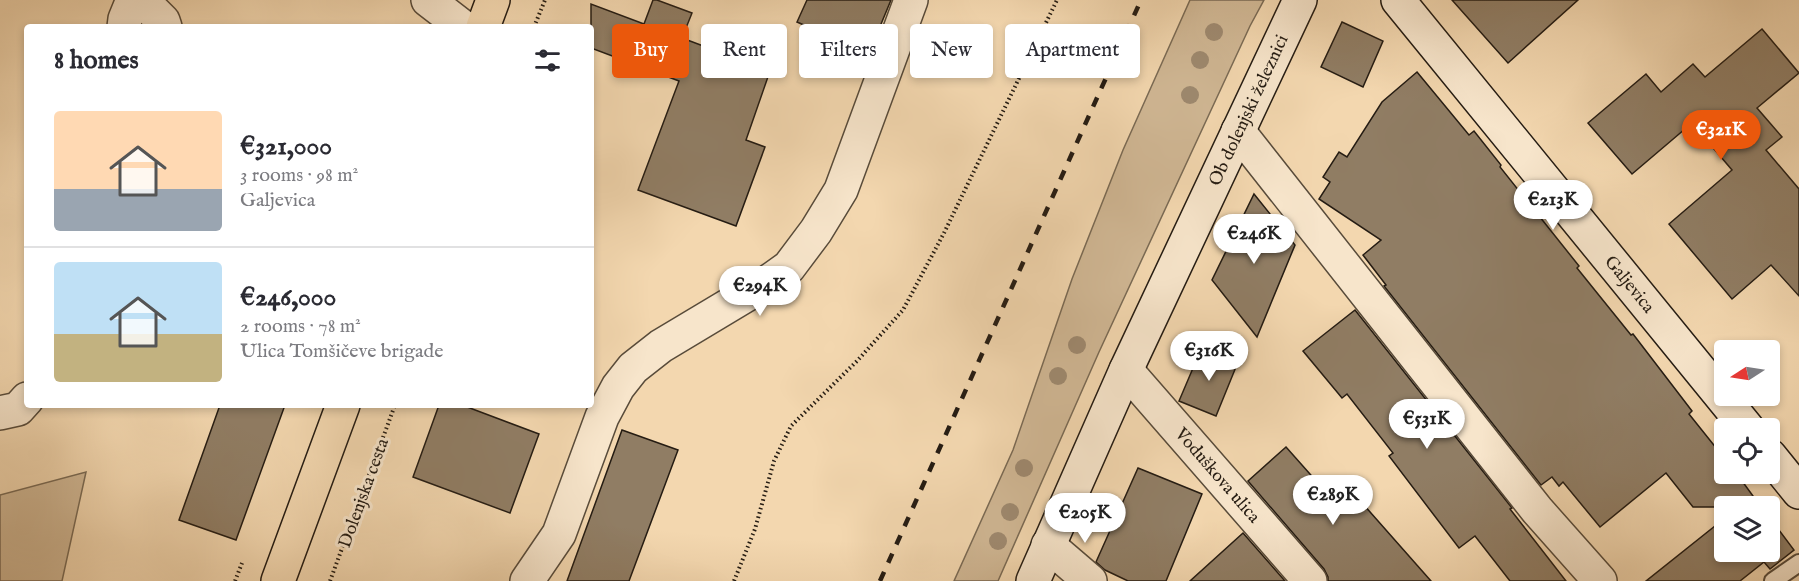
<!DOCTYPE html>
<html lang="en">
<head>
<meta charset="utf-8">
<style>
	body { margin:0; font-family:"IM FELL English",serif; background:#f7f7f7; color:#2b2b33; height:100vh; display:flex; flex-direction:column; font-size:22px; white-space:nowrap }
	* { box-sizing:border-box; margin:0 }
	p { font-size:20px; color:#7c7c81 }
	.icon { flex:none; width:33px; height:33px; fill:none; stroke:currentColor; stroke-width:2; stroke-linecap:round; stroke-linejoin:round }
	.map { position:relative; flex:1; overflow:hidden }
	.drawer { position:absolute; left:24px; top:24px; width:570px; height:384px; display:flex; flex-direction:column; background:#fff; border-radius:6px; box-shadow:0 3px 9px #0003 }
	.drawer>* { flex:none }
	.top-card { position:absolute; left:612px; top:24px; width:570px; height:54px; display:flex; gap:12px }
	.needle { width:39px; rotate:258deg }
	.fabs { position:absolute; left:1714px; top:340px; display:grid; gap:12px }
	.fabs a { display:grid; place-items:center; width:66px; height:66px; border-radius:6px; background:#fff; box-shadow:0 3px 9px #0003; font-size:30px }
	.price { position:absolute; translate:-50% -51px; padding:0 14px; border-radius:21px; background:#fff; color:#222; font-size:20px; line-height:39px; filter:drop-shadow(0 2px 3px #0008) }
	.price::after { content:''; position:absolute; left:50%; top:36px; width:18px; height:14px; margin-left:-9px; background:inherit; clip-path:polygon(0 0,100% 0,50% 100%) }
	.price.on { background:#ea580c; color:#fff }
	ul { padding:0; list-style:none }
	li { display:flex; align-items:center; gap:18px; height:150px; padding:0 30px }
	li+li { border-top:2px solid #e1e1e2 }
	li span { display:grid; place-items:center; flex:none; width:168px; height:120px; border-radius:6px; color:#555 }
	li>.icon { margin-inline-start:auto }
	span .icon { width:72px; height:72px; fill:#fffc; stroke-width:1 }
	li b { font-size:26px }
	h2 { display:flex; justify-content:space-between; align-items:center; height:72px; padding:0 30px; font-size:26px }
	.pill { padding:0 21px; border-radius:6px; background:#fff; box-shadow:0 3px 9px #0003; font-size:21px; line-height:54px }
	.pill.on { background:#ea580c; color:#fff }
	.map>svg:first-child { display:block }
	.green { fill:#d0b794; stroke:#7a6a54; stroke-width:1.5 }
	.building { fill:#907d64; stroke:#251c13; stroke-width:1.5 }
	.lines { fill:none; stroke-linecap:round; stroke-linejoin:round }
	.lane-casing { stroke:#584b3a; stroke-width:20 }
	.street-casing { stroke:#584b3a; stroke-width:36 }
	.secondary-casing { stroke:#251c13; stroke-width:36 }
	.primary-casing { stroke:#251c13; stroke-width:36 }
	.path { stroke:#251c13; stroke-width:4; stroke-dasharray:1.5 3; stroke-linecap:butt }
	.lane { stroke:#f7e5cb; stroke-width:16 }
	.street { stroke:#f7e5cb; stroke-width:33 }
	.secondary { stroke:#f7e5cb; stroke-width:33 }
	.primary { stroke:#f3d7af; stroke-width:33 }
	.rail { stroke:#251c13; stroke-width:4.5; stroke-dasharray:10 10; stroke-linecap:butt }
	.tree { fill:#9e896f }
	.labels { text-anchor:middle; stroke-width:6; stroke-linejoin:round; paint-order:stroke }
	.street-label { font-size:18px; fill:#251c13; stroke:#f7e5cb }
</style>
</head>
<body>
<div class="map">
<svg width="1799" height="581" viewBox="0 0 1799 581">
	<rect width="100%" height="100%" fill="#f3d7af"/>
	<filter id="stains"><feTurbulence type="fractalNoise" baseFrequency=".00333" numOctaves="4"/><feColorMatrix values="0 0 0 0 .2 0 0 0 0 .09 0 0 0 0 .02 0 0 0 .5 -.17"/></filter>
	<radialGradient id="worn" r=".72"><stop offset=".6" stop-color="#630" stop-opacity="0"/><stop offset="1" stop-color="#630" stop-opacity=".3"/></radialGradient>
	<g class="green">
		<polygon points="1190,0 1264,0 1250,26 1099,352 998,581 954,581 1013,450 1072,279 1123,150"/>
		<polygon points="86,472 62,581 0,581 0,495"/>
	</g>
	<g class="building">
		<polygon points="653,0 657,0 692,13 682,38 770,71 746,140 765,147 736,226 638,190 679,81 591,48 591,4 644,24"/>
		<polygon points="807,0 891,0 869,53 797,22"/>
		<polygon points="1452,0 1578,0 1508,63"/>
		<polygon points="1342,22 1383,41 1363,87 1321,67"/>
		<polygon points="1762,29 1799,73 1757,108 1782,137 1766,150 1799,189 1799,296 1771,265 1732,299 1669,224 1732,170 1692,123 1632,174 1588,123 1646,74 1661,92 1693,64 1705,77"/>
		<polygon points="1417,72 1469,135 1474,131 1501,165 1500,167 1579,266 1577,268 1631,335 1633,334 1692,411 1689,414 1725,459 1725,474 1737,474 1761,507 1693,507 1666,473 1600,527 1563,482 1559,486 1552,477 1541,485 1384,286 1386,285 1363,255 1381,240 1319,199 1330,182 1323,177 1339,152 1347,157 1382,102"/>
		<polygon points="1254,194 1295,245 1257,337 1212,280"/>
		<polygon points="1355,310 1512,508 1510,509 1566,581 1510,581 1475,536 1459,548 1389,456 1393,453 1347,394 1342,398 1303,351"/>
		<polygon points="1202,347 1238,362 1216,416 1179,401"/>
		<polygon points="220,405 285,405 236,540 179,520"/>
		<polygon points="439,405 462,405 539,434 510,513 413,477"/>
		<polygon points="622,430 678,450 629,581 567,581"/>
		<polygon points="1286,447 1333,500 1348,487 1431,581 1328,581 1328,577 1324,569 1248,481"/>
		<polygon points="1138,468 1202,494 1166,581 1128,581 1105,570 1096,562"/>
		<polygon points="1725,518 1725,552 1770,552 1770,518 1794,550 1770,569 1764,562 1740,581 1646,581"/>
		<polygon points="1243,533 1285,581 1190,581"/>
	</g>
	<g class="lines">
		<defs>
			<polyline id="lane" points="1773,581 1799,563"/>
			<g id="street">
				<polyline points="428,0 463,27"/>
				<polyline points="124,27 125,19 132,2 145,3 163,21 165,27"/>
				<polyline points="1238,131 1537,510 1600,581"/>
				<polyline points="1126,370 1310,581"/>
				<polyline points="0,413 18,409 27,399"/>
				<polyline points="1048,545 1090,581"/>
				<polyline points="527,581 559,534 602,417 618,387 633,368 661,346 768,282 789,267 816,231 841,190 911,0"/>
			</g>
			<g id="secondary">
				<polyline points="1398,0 1748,429"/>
				<polyline points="1770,456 1799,492"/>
				<polyline points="1033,581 1126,370 1300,0"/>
			</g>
			<g id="primary">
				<polyline points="483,27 493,0"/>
				<polyline points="278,581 343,405"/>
			</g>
		</defs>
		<use href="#lane" class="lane-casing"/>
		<use href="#street" class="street-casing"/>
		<use href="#secondary" class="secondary-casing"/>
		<use href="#primary" class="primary-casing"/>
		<g class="path">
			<polyline points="534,27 545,0"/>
			<polyline points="235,581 242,563"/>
			<polyline points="330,581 395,405"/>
			<polyline points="734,581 755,529 774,461 791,426 857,361 903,310 944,233 1057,0"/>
		</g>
		<use href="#lane" class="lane"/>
		<use href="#street" class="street"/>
		<use href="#secondary" class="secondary"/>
		<use href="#primary" class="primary"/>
		<polyline class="rail" points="880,581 1141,0"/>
	</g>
	<g class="tree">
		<circle cx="1214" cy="32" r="9"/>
		<circle cx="1200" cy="60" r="9"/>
		<circle cx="1190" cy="95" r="9"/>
		<circle cx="1077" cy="345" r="9"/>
		<circle cx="1058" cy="376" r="9"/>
		<circle cx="1024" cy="468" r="9"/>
		<circle cx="1010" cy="512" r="9"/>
		<circle cx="998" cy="541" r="9"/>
	</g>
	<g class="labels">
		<g class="street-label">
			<text transform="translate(1248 110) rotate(-65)" y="6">Ob dolenjski železnici</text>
			<text transform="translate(1630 284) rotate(51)" y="6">Galjevica</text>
			<text transform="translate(1218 475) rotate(49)" y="6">Voduškova ulica</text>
			<text transform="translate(363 493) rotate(-70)" y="6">Dolenjska cesta</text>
		</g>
	</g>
	<rect width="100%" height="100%" filter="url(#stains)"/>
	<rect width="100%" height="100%" fill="url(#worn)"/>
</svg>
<div class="fabs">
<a><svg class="needle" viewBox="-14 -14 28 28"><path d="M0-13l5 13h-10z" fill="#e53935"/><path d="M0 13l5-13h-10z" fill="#7c7c81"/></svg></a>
<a><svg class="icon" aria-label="locate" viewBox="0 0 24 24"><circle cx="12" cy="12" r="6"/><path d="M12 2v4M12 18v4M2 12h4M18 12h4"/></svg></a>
<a><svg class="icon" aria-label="layers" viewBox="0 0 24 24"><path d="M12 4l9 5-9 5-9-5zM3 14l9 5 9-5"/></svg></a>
</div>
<b class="price on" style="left:1721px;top:161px">€321K</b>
<b class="price" style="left:1553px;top:231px">€213K</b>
<b class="price" style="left:1254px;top:265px">€246K</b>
<b class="price" style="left:760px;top:317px">€294K</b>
<b class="price" style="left:1209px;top:382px">€316K</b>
<b class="price" style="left:1427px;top:450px">€531K</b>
<b class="price" style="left:1333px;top:526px">€289K</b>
<b class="price" style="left:1085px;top:544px">€205K</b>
<div class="top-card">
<a class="pill on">Buy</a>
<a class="pill">Rent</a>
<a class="pill">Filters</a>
<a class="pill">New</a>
<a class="pill">Apartment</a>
</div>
<section class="drawer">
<h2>8 homes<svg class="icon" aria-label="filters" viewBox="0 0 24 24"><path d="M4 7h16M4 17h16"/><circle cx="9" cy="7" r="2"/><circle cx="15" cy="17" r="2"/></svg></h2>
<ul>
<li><span style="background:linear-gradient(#ffd9b3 65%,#9aa5b1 0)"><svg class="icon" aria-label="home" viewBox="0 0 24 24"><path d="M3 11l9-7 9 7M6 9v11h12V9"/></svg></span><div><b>€321,000</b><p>3 rooms · 98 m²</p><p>Galjevica</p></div></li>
<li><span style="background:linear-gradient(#bfe0f5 60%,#c2b280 0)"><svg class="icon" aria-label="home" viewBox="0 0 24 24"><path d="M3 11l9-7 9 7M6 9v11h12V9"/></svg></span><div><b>€246,000</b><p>2 rooms · 78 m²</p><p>Ulica Tomšičeve brigade</p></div></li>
</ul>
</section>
</div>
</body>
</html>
